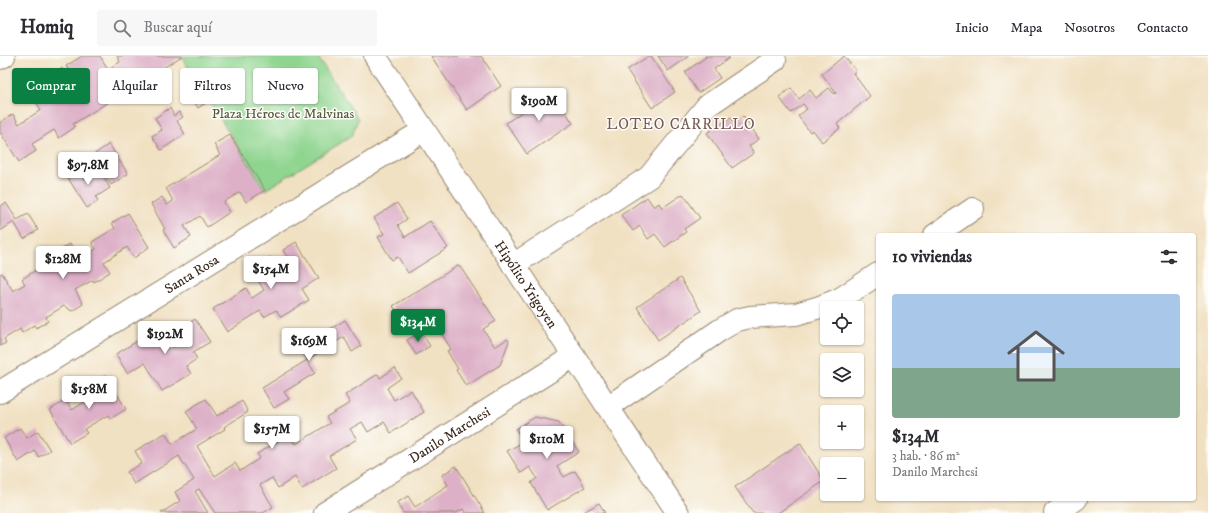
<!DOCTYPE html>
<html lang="es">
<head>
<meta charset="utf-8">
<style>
	body { margin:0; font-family:"IM FELL DW Pica",serif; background:#f7f7f7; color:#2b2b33; height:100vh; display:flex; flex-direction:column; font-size:15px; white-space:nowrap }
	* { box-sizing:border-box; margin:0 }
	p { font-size:13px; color:#7c7c81 }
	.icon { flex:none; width:22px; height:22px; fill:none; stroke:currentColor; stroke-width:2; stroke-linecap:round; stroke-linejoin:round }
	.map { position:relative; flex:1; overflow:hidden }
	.sheet { position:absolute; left:876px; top:177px; width:320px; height:268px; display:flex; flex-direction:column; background:#fff; border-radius:4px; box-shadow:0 1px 3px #0004 }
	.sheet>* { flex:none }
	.top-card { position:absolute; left:12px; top:12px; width:380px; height:36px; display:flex; gap:8px }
	.buttons { position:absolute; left:820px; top:245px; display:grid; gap:8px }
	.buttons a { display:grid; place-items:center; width:44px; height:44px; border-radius:4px; background:#fff; box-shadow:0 1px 3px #0004; font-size:20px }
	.price { position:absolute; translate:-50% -34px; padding:0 9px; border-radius:4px; background:#fff; color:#222; font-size:13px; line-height:26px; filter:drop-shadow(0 1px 2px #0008) }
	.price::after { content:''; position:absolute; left:50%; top:24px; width:12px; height:9px; margin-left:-6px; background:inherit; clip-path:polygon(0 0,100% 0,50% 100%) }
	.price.current { background:#0b8043; color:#fff }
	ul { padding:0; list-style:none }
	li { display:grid; align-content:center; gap:8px; height:212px; padding:0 16px }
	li+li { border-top:1px solid #e1e1e2 }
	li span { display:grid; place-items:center; height:124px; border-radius:4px; color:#555 }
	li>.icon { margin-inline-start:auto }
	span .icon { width:72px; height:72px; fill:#fffc; stroke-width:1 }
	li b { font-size:17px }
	h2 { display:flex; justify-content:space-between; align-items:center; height:48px; padding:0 16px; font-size:17px }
	.pill { padding:0 14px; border-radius:4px; background:#fff; box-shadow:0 1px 3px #0004; font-size:14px; line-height:36px }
	.pill.current { background:#0b8043; color:#fff }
	header { display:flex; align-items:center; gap:24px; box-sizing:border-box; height:56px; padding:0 20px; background:#fff; border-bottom:1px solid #e1e1e2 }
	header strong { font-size:19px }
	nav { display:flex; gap:22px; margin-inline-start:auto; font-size:14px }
	.search { width:280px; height:36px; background:#f7f7f7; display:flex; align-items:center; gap:10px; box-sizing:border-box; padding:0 14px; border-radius:4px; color:#7c7c81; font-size:15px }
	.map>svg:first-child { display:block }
	.green { fill:#8fd590; stroke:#658057 }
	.building { fill:#ddb0c7 }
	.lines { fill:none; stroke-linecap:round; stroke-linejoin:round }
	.minor-casing { stroke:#968670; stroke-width:24 }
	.secondary-casing { stroke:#968670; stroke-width:24 }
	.minor { stroke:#fff; stroke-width:22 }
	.secondary { stroke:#fff; stroke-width:22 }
	.labels { text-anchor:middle; stroke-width:3; stroke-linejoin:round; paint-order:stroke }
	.park-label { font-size:14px; fill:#545d40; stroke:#fdfcf7 }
	.street-label { font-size:14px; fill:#3b2a1e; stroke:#fdfcf7 }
	.neighbourhood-label { font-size:15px; letter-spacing:1px; fill:#745959; stroke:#fdfcf7 }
</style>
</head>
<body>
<header>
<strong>Homiq</strong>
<div class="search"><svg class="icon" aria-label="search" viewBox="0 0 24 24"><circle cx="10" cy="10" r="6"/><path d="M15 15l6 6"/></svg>Buscar aquí</div>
<nav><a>Inicio</a><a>Mapa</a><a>Nosotros</a><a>Contacto</a></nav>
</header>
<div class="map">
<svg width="1208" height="457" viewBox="0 0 1208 457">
	<rect width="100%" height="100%" fill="#fdfcf7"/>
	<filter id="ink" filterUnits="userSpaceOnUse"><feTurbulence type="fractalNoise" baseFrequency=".025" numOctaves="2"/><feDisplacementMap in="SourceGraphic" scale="8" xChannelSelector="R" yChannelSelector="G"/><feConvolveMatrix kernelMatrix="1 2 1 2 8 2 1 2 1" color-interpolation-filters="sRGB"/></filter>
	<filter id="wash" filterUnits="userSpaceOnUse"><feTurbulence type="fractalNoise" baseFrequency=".012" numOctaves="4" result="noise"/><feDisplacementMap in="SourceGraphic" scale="16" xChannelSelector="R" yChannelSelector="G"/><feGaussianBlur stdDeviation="0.9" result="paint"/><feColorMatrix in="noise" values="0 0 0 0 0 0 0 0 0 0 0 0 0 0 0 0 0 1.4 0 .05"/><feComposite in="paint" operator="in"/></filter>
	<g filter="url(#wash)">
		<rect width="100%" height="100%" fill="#f1e1c3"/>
		<polygon class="green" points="181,0 317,0 358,63 352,80 265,134"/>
		<g id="blocks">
			<g class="building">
				<polygon points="82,0 100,0 108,13 120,6 117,0 182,0 147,22 144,17 121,32 123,37 73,68 75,71 59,82 54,74 32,88 36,95 19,106 0,76 0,66 13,58 19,68 41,54 35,44 61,28 54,18 62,12 72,29 77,26 66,10"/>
				<polygon points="431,0 481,0 501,30 467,54"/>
				<polygon points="649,0 651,0 675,36 652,52 627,14"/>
				<polygon points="658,0 689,0 668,15"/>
				<polygon points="705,0 728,0 729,2 714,13 720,22 698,37 685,16 706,1"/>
				<polygon points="844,0 856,15 853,17 870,40 837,68 840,72 822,86 813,74 810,76 798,60 807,53 803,48 791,57 779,41 791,32 799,43 810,34 816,42 829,32 834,38 836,37 822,18"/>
				<polygon points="197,25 209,45 198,52 185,31"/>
				<polygon points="547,34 556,47 558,45 573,67 527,98 506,67 535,47 533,44"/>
				<polygon points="170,52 174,60 179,56 183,61 177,65 185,78 161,94 152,80 162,74 155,62"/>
				<polygon points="743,60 759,83 749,90 754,97 732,112 707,77 731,61 734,67"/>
				<polygon points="230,79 265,134 246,146 240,136 224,146 230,156 207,171 200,160 184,170 191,181 174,192 163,174 165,173 151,148 162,141 167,149 173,145 166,132 220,99 214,88"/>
				<polygon points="109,88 128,118 111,129 100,112 103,111 95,98"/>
				<polygon points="77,112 84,123 99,114 110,132 96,141 98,145 87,152 66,119"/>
				<polygon points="683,138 700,162 684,173 686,176 665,191 655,178 648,183 640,170 633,175 621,159 647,141 654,151 659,147 662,152"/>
				<polygon points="6,147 17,164 28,158 38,174 24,183 14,166 0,175 0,150"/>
				<polygon points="397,147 407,163 398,169 405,181 430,165 448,192 408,217 398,201 392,204 385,193 378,181 384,178 374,162"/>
				<polygon points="128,157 149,191 134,202 127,191 104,206 110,216 94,226 93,224 75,234 83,248 72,255 64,250 46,261 48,265 36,272 34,269 22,277 20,273 4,283 6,287 0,290 0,218 2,217 13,235 25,228 22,223 55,202 53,199 70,188 79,203 96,193 92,186 115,172 112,167"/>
				<polygon points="296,186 319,222 302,233 309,244 281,261 276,254 264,261 260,255 227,276 213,253 246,232 252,242 264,234 251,214 270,201 278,213 290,205 283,194"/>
				<polygon points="459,209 496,265 483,273 495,291 507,283 509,285 500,309 466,330 456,314 458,313 447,295 451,293 437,270 432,272 421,255 403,266 393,250"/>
				<polygon points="680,222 701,255 658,284 637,251"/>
				<polygon points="195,263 210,286 193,296 197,303 186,310 191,318 162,335 145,307 127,317 116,298 149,278 155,288 167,281 174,291 185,283 179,274"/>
				<polygon points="345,264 361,290 352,296 344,281 307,304 315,317 284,336 289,343 274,352 262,332 307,304 300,292"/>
				<polygon points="421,276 430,290 416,299 407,284"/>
				<polygon points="395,312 401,322 387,332 394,344 411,334 424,356 391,377 384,366 368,376 362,366 350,373 357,383 329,400 336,412 302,433 295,421 278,432 272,422 260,429 273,451 263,457 215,457 199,433 195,435 208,457 161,457 180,445 175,436 194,424 179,400 134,428 127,416 142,407 135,395 165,377 172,388 197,373 186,355 206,343 217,360 242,345 248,356 224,371 225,373 197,390 215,420 235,407 240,415 260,402 257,398 290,378 296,388 330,367 326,361 350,347 345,339 378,318 380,322"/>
				<polygon points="106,319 126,353 110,363 108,359 84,373 87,377 70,387 50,354 66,344 72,354 83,347 95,339 89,330"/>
				<polygon points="535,361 559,366 579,396 557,410 564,421 575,415 585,431 547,454 531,427 537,422 530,411 521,417 507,395 523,386 516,373"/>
				<polygon points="20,372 27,382 38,375 50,394 39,401 35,395 18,406 4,382"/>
				<polygon points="800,387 824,425 778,457 753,457 735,431"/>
				<polygon points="456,410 485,457 466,457 463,453 456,457 403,457 397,447 408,440 415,451 448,429 442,419"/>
				<polygon points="599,447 605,457 582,457"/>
			</g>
		</g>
	</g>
	<g filter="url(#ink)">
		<use href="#blocks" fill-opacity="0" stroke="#968670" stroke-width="1"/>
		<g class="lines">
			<defs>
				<g id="minor">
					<polyline points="935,179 973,153"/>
					<polyline points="513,209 649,121 707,50 775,4"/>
					<path id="s1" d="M 0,336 L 424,74"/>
					<polyline points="608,351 720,274 737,264 750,261 796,258 820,251 840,243 878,218"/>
					<path id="s2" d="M 325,457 L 574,300"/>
					<polyline points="1055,457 1076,443"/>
				</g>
				<g id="secondary">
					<path id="s3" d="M 375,0 L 678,457"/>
					<polyline points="0,2 4,0"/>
				</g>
			</defs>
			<use href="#minor" class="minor-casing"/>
			<use href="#secondary" class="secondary-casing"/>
			<use href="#minor" class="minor"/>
			<use href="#secondary" class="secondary"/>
		</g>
	</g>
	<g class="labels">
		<g class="park-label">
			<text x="283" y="62">Plaza Héroes de Malvinas</text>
		</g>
		<g class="street-label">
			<text dy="5" stroke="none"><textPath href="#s1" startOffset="225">Santa Rosa</textPath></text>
			<text dy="5" stroke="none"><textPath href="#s3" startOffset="274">Hipólito Yrigoyen</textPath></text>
			<text dy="5" stroke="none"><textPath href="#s2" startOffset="147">Danilo Marchesi</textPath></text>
		</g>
		<g class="neighbourhood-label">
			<text x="681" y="73">LOTEO CARRILLO</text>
		</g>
	</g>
</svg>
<div class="buttons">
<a><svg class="icon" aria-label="locate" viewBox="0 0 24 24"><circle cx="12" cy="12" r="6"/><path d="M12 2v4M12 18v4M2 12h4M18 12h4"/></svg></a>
<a><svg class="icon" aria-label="layers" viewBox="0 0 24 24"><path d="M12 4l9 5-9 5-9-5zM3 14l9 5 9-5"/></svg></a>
<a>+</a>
<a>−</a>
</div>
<b class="price" style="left:539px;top:66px">$190M</b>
<b class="price" style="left:88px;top:130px">$97.8M</b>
<b class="price" style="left:63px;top:224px">$128M</b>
<b class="price" style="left:271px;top:234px">$154M</b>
<b class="price current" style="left:418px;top:287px">$134M</b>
<b class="price" style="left:165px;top:299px">$192M</b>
<b class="price" style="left:309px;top:306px">$169M</b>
<b class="price" style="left:89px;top:354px">$158M</b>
<b class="price" style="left:272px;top:394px">$157M</b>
<b class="price" style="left:547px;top:404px">$110M</b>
<div class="top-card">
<a class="pill current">Comprar</a>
<a class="pill">Alquilar</a>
<a class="pill">Filtros</a>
<a class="pill">Nuevo</a>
</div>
<section class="sheet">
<h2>10 viviendas<svg class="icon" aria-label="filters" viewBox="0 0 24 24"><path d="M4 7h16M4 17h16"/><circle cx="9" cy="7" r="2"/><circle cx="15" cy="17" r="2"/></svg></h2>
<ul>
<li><span style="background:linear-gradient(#a9c7e8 60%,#7fa58c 0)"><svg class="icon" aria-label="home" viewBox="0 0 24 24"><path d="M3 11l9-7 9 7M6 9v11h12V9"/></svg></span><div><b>$134M</b><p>3 hab. · 86 m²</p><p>Danilo Marchesi</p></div></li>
</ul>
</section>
</div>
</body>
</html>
